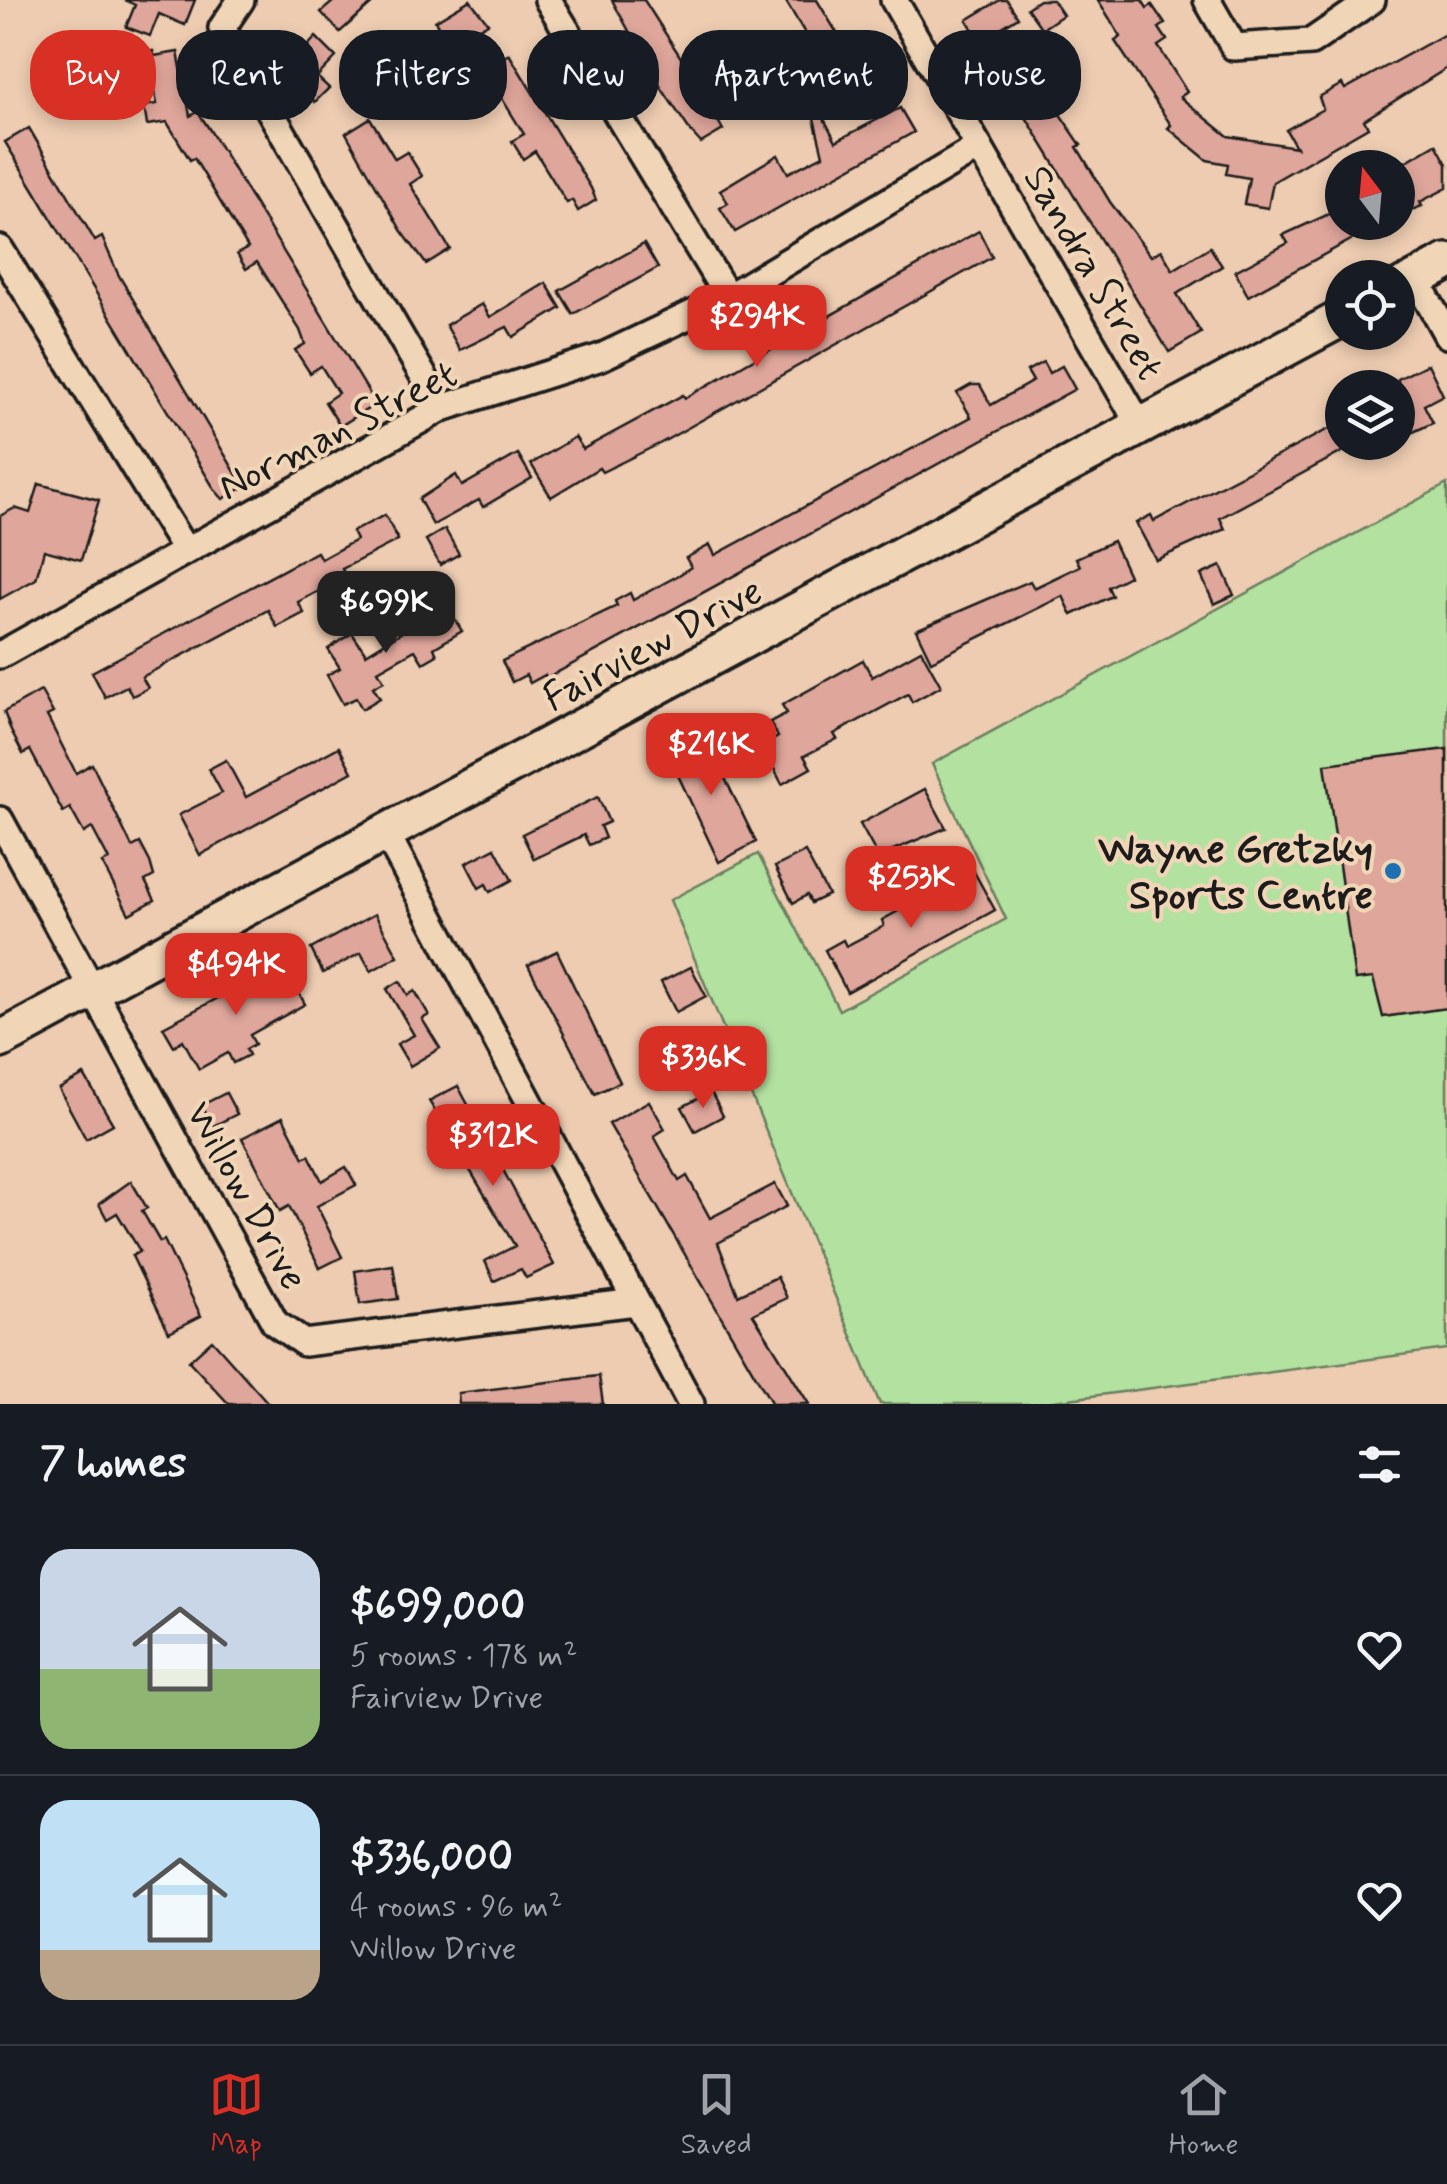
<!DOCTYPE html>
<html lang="en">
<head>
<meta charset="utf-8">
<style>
	body { margin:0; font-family:Mynerve,sans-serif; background:#242831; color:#f1f3f6; height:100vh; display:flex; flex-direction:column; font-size:38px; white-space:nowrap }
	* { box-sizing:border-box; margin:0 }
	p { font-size:32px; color:#9ea1a6 }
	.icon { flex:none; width:55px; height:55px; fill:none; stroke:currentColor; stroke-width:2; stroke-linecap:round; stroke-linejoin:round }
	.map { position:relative; height:1404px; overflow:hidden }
	.panel { display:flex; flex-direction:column; background:#171b24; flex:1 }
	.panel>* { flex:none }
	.guide { position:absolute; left:30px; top:30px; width:1388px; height:90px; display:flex; gap:20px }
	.needle { width:65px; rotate:344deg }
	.tools { position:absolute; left:1325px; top:150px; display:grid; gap:20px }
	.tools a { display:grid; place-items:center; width:90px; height:90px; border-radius:50%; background:#171b24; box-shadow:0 5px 15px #0003; font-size:50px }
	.price { position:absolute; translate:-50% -85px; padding:0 22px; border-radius:20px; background:#d93025; color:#fff; font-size:32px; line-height:65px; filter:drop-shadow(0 2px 5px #0008) }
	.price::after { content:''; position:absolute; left:50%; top:60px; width:30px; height:22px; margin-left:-15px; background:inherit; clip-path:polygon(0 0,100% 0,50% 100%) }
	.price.selected { background:#222; color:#fff }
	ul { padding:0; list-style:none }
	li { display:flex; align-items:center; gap:30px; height:250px; padding:0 40px }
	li+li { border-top:2px solid #363941 }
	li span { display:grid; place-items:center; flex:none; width:280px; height:200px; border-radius:30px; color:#555 }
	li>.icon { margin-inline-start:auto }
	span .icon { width:120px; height:120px; fill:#fffc; stroke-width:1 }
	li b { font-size:42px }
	h2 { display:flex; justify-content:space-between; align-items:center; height:120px; padding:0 40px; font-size:42px }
	.pill { padding:0 35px; border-radius:40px; background:#171b24; box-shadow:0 5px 15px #0003; font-size:35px; line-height:90px }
	.pill.selected { background:#d93025; color:#fff }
	.menu { display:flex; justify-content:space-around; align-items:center; height:140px; border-top:2px solid #363941; background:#171b24; font-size:28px; color:#9ea1a6 }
	.menu a { display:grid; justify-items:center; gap:5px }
	.menu .selected { color:#d93025 }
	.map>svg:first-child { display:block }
	.green { fill:#b3e1a0; stroke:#687e5e; stroke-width:2.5 }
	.building { fill:#dfa69b; stroke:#1c1c1c; stroke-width:2.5 }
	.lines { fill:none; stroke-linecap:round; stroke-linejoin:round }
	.minor-casing { stroke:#1c1c1c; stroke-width:32 }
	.secondary-casing { stroke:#1c1c1c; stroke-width:42 }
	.minor { stroke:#f0d5b7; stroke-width:25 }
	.secondary { stroke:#f0d5b7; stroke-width:35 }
	.poi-dot { fill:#1f6fb2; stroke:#f0d5b7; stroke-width:4 }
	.labels { text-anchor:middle; stroke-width:8; stroke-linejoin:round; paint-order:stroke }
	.street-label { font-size:40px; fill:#1c1c1c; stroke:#f0d5b7 }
	.poi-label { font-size:40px; font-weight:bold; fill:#1c1c1c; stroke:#f0d5b7; text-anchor:end }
</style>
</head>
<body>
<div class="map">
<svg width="1447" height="1404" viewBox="0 0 1447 1404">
	<rect width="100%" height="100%" fill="#edccb1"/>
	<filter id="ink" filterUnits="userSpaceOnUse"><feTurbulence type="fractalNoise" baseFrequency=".01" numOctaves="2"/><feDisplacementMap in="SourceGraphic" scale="20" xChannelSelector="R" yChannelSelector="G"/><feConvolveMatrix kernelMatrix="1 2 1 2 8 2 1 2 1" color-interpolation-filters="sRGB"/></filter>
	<g filter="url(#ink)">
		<polygon class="green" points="1447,484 1447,1349 1031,1404 880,1404 670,900 758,854 839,1010 1006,919 932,764"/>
		<g class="building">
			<polygon points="125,0 195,0 185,25 159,14 150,36 126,27 135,5"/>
			<polygon points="335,0 376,0 340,32 321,12"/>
			<polygon points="470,0 488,23 474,31 485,50 463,63 435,21"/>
			<polygon points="612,0 644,0 708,100 715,95 726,114 717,119 723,130 701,143 691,132 656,80"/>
			<polygon points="785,0 817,0 848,51 824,65"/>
			<polygon points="1000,0 1007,0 1018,17 980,41 967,20"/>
			<polygon points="1039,0 1053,0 1063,15 1042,29 1027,8"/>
			<polygon points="1098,0 1142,0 1147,8 1152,5 1165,24 1159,28 1167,40 1158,46 1187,92 1180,97 1228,136 1296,147 1286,130 1323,109 1319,97 1342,84 1345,89 1447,33 1447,68 1364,120 1368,127 1273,182 1268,208 1244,204 1249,178 1226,174 1228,164 1207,160 1168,128 1171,125 1115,41 1121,37"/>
			<polygon points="316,37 336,57 317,77 329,88 315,102 292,80 295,76 287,68"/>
			<polygon points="153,51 154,56 178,52 190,116 198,112 208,127 376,404 340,426 325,402 338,393 321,366 310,373 295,350 305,344 300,330 257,262 246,269 237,254 248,248 194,158 190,160 167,122 147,125 144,106 157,104 151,71 138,73 134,54"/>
			<polygon points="509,54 591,188 596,200 578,211 572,200 567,203 535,151 523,159 512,141 524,134 484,70"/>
			<polygon points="1019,54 1081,145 1077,147 1110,202 1151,256 1161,250 1173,270 1210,247 1222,266 1177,294 1201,333 1169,352 996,68"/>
			<polygon points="818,108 836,141 900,108 914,132 735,232 720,208 728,203 720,190 778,155 788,173 823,155 812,110"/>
			<polygon points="370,118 395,159 407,152 422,176 410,184 450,249 426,264 401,230 346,133"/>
			<polygon points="29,128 95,241 102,237 118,274 244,487 223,499 215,490 36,193 5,142"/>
			<polygon points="1436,144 1447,164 1447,188 1420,202 1422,206 1398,215 1398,166"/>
			<polygon points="1342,208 1342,222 1384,222 1248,296 1235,271 1288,243 1283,235"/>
			<polygon points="979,231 992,257 661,443 602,472 599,468 551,497 531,464 575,437 583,449 683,395 685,398"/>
			<polygon points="644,244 658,268 573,314 559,291"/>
			<polygon points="546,283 561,308 513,337 507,327 460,350 446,325 482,304 490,317"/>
			<polygon points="1043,362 1049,373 1062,366 1075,389 547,678 545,675 530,683 526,675 512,682 502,661 617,606 615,601 630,593 633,600 679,575 691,567 686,558 710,545 715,555 971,417 957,393 971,385 980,385 991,405 1033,381 1027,371"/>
			<polygon points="1428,364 1443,395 1424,405 1433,423 1411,433 1398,406 1398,379"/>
			<polygon points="1342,422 1342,452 1220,518 1225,529 1156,560 1136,523 1151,515 1154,521"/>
			<polygon points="518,454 532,478 483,507 479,500 433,525 419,499 456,475 462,486"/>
			<polygon points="39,484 99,500 81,560 44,550 36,579 0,599 0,516 15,508 30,513"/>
			<polygon points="385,515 398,540 342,569 346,577 298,602 304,613 277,627 268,610 142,677 148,688 132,696 127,686 105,697 92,672 317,552 321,559 356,540 352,532"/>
			<polygon points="445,529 459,554 440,565 426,540"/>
			<polygon points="1113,541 1129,576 1108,587 1112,596 1072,615 1063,596 931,661 916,630 1030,581 1034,588 1080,566 1076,558"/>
			<polygon points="1221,566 1234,595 1214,604 1201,575"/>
			<polygon points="446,605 462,631 434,648 437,655 423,663 415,650 378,671 384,681 373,687 380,698 362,709 356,698 343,704 327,675 340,668 328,649 352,633 366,654"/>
			<polygon points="921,650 941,686 912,702 908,694 834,734 837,739 804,756 811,768 782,784 762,746 778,737 770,722 787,713 782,705 863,660 872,677"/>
			<polygon points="41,691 53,713 47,716 76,773 92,764 132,847 140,843 150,862 154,876 145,881 155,900 129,914 102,863 109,860 92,828 84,833 70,808 63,812 30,750 23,754 11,731 4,712"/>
			<polygon points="703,733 756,842 719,862 667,752"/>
			<polygon points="339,747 352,772 200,855 179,815 222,793 209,769 226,760 246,797"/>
			<polygon points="1447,749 1447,1008 1383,1017 1373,978 1355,980 1325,764"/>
			<polygon points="925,789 946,828 893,850 896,857 882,864 860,824"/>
			<polygon points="598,797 609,822 600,826 605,838 589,845 584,835 534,859 522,834"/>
			<polygon points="495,848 512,880 490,892 486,884 479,888 466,863"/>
			<polygon points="805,852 828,895 811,903 807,895 793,903 775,867"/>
			<polygon points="973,870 995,910 847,992 825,950 843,940 846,946 884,926 882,920"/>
			<polygon points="375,914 398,956 371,971 361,953 323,973 311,949"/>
			<polygon points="557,951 620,1082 595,1094 528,965"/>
			<polygon points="283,964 305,1004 250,1035 255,1044 246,1049 249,1055 233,1063 228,1053 199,1069 183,1040 174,1046 163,1027"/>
			<polygon points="691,967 706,996 676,1012 661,982"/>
			<polygon points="400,981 408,995 415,991 429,1015 422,1019 440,1048 410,1066 397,1044 414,1035 387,989"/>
			<polygon points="84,1075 113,1124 86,1139 59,1089"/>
			<polygon points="458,1086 554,1265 526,1278 521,1269 494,1281 485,1261 515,1246 429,1101"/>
			<polygon points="711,1092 723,1116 695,1131 682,1107"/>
			<polygon points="226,1093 237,1114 213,1126 202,1105"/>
			<polygon points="649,1101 665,1129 654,1136 679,1181 687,1176 710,1218 775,1184 787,1206 718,1243 738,1295 777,1277 787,1298 753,1314 809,1404 772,1404 609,1124"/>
			<polygon points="283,1117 304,1158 309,1155 322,1181 346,1167 356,1185 317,1206 342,1257 320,1268 289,1206 280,1211 242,1138"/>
			<polygon points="131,1181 147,1208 142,1211 160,1242 164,1240 201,1316 169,1332 132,1256 140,1251 117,1213 107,1219 99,1204"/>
			<polygon points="393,1265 398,1299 360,1304 355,1271"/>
			<polygon points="212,1340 269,1404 229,1404 189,1361"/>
			<polygon points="599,1376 603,1404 459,1404 458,1393"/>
		</g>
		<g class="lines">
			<defs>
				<g id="minor">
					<polyline points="241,0 222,28 442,408"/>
					<polyline points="548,0 728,297"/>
					<polyline points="894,0 1141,427"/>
					<polyline points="1207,0 1234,47 1311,42 1372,0"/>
					<polyline points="0,249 185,550"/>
					<polyline points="1416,279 1447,335"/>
					<polyline points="0,655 442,408 601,357 728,297 979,147"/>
					<polyline points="0,820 275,1323 304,1343 636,1302"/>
					<polyline points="387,835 691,1404"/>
				</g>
				<g id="secondary">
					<polyline points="1398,289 1447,262"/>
					<polyline points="0,1040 1342,318"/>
				</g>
			</defs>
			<use href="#minor" class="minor-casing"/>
			<use href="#secondary" class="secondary-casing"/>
			<use href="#minor" class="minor"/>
			<use href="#secondary" class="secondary"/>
		</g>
	</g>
	<circle class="poi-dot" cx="1393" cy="871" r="10"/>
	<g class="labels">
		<g class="street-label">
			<text transform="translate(1095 272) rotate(60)" y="14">Sandra Street</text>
			<text transform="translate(337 429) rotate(-27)" y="14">Norman Street</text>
			<text transform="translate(652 643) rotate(-28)" y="14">Fairview Drive</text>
			<text transform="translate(248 1195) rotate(61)" y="14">Willow Drive</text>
		</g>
		<g class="poi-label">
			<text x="1373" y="862">Wayne Gretzky<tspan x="1373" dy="46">Sports Centre</tspan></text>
		</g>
	</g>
</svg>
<div class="tools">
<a><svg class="needle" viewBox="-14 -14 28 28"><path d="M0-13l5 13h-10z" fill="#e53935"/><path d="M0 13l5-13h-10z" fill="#9ea1a6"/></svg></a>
<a><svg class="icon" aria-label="locate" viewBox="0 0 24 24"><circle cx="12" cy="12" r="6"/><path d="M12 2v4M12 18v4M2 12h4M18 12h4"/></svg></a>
<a><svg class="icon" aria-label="layers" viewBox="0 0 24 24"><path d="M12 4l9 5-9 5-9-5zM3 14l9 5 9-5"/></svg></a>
</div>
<b class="price" style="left:757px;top:370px">$294K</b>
<b class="price selected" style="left:386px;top:656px">$699K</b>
<b class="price" style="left:711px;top:798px">$216K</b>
<b class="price" style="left:911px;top:931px">$253K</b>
<b class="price" style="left:236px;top:1018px">$494K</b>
<b class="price" style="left:703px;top:1111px">$336K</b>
<b class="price" style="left:493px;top:1189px">$312K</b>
<div class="guide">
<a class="pill selected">Buy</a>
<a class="pill">Rent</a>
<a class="pill">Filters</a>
<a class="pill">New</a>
<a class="pill">Apartment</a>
<a class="pill">House</a>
</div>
</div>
<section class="panel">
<h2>7 homes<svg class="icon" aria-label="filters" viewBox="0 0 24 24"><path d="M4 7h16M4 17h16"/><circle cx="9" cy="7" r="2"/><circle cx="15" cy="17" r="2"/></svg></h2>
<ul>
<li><span style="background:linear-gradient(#c9d6e8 60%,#8fb573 0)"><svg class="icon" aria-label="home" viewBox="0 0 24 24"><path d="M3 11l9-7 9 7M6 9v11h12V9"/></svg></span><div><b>$699,000</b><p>5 rooms · 178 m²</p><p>Fairview Drive</p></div><svg class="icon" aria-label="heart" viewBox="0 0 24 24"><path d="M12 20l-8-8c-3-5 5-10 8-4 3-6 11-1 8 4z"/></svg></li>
<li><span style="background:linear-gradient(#bfe0f5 75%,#b9a48a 0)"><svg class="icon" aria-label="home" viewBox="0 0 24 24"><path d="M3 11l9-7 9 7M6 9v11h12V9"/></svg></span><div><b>$336,000</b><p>4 rooms · 96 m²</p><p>Willow Drive</p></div><svg class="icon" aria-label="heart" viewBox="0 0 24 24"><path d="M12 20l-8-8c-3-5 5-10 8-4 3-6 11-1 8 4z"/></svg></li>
</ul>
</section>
<nav class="menu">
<a class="selected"><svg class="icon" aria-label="map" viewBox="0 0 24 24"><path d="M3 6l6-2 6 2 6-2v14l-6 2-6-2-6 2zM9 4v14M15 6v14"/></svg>Map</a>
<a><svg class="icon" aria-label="saved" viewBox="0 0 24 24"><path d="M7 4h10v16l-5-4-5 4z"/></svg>Saved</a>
<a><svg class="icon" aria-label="home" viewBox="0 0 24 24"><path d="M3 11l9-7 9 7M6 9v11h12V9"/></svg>Home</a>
</nav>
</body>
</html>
